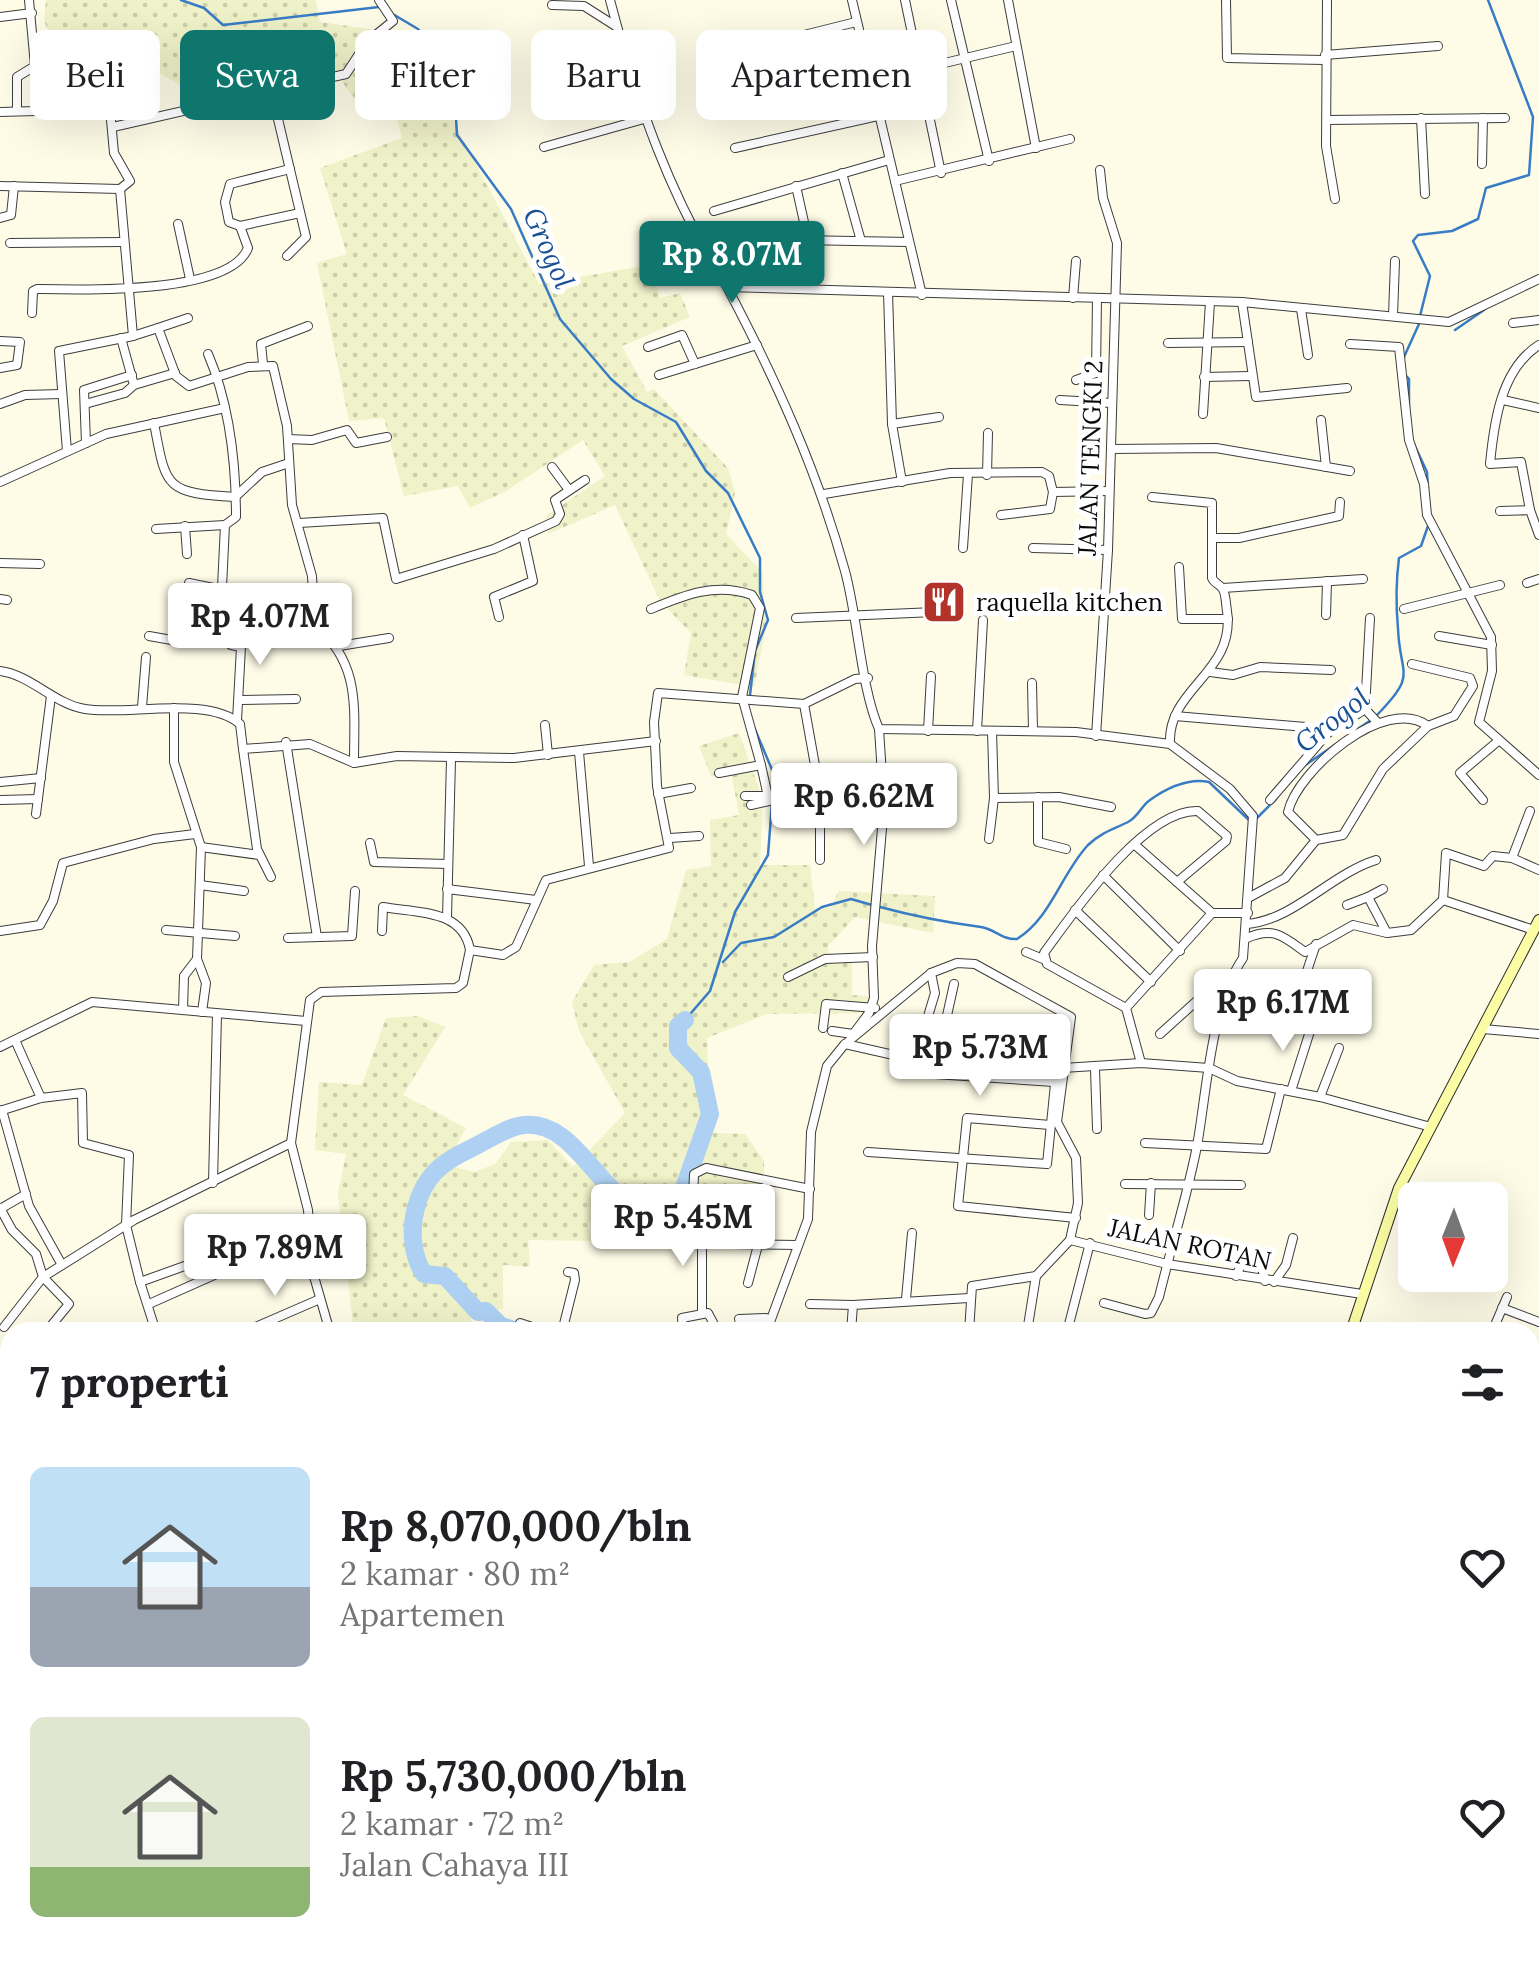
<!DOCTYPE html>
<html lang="id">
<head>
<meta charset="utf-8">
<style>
	body { margin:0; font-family:Lora,serif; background:#f2f2f2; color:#202124; height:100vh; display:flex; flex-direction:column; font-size:38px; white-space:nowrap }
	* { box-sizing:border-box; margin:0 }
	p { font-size:32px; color:#757577 }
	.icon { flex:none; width:55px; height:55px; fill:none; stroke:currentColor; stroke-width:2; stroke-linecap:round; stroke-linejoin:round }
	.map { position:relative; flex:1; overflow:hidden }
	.panel { position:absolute; left:0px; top:1322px; width:1540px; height:642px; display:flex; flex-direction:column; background:#fff; border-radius:30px 30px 0 0; box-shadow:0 10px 40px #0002 }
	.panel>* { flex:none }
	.banner { position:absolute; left:30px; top:30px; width:1000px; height:90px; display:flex; gap:20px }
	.needle { width:65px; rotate:181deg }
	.controls { position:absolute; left:1398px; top:1182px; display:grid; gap:20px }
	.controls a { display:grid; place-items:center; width:110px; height:110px; border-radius:15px; background:#fff; box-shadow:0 10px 40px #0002; font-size:50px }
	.price { position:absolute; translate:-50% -85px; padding:0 22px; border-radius:10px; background:#fff; color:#222; font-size:32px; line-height:65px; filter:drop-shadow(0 2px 5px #0008) }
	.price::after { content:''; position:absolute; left:50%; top:60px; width:30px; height:22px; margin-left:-15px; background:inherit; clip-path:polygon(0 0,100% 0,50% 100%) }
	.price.on { background:#0f766e; color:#fff }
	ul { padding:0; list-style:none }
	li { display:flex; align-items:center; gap:30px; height:250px; padding:0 30px }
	li span { display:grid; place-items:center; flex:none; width:280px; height:200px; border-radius:15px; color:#555 }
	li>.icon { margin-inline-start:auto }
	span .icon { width:120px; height:120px; fill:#fffc; stroke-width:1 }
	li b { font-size:42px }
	h2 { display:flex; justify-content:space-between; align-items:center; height:120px; padding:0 30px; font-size:42px }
	.pill { padding:0 35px; border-radius:15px; background:#fff; box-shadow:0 10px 40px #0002; font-size:35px; line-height:90px }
	.pill.on { background:#0f766e; color:#fff }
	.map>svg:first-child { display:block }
	.farmland { fill:url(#farmland-dots) }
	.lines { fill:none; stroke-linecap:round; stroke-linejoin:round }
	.stream { stroke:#397cc6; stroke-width:2.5 }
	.river { stroke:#aed1f3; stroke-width:18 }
	.minor-casing { stroke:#3d3d3d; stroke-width:10 }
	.tertiary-casing { stroke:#3d3d3d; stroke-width:11 }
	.secondary-casing { stroke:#2c2c2c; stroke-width:12 }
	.minor { stroke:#fff; stroke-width:8 }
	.tertiary { stroke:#fff; stroke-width:9 }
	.secondary { stroke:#fbfca4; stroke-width:10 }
	.labels { text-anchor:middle; stroke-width:10; stroke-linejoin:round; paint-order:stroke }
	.street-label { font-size:25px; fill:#0a0a0a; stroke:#fff }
	.poi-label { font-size:25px; fill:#0a0a0a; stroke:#fff; text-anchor:start }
	.water-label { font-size:28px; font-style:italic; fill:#1a5094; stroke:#fff }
</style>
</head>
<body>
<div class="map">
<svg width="1539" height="1964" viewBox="0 0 1539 1964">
	<defs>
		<pattern id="farmland-dots" width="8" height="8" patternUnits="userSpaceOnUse" patternTransform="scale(2.5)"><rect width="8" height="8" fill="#f0f2c9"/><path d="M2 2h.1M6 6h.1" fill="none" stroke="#ccceab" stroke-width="1.8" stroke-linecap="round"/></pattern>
	</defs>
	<rect width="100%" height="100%" fill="#fefce7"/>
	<g class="farmland">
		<polygon points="46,0 316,0 320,22 391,32 426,58 437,90 539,284 649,265 660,298 680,293 690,317 622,346 647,392 654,389 728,468 735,493 726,534 762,572 766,627 754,687 684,675 691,633 660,601 615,505 548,534 546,516 605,476 583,440 506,491 470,508 458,486 404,496 384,418 349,421 317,263 347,254 320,168 402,138 393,105 365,114 339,77 283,96 231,104 196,95 155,70 136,44 93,65 59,56 44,21"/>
		<polygon points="739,733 763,800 760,865 810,865 815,908 830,908 839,891 935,896 933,933 855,917 828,946 829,960 852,959 852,995 870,996 868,1013 767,1014 707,1038 710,1133 745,1134 764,1161 765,1232 699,1228 624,1205 588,1223 591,1241 528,1240 530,1267 503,1265 503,1309 470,1312 473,1332 354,1332 338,1194 346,1154 315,1150 319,1082 362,1085 386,1018 418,1016 445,1027 403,1095 466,1128 446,1165 475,1172 495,1164 511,1142 548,1140 573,1167 625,1113 579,1031 572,1002 594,965 629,962 667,939 686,870 711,866 710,820 739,815 731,772 711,776 699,746"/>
	</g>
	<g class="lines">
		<g class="stream">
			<polyline points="181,0 204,8 223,25 379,7"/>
			<polyline points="391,13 418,29 434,48 447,92 455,104 457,135 511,209 560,319 611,379 634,399 676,422 706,471 728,493 760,558 760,592 768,620 755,651 750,695"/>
			<polyline points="1420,316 1430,276 1413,241 1418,235 1452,231 1478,219 1486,188 1529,175 1533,117 1488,0"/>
			<polyline points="1455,330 1484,310"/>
			<polyline points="1404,357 1419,324"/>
			<polyline points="1403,373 1409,379 1409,407"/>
			<polyline points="1414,444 1427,472 1428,488"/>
			<path d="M 1377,715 C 1418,673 1400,677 1398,629 C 1396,606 1396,580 1399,558 L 1421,546 L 1428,526"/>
			<polyline points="754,727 773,772 772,795"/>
			<polyline points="1304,766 1371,720"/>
			<polyline points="1257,818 1276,799"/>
			<path d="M 880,907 C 917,917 943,922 981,927 C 995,929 1002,940 1017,939 C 1051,918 1061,874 1088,845 C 1100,833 1114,829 1128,822 C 1138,817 1142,805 1150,800 C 1167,788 1188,778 1209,782 L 1250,821"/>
			<polyline points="723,962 741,943 774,937 822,907 851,899 872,905"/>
			<polyline points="685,1020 710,991 735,912 768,855 772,803"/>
		</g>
		<g class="river">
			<path d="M 521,1332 L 501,1326 L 486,1311 L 478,1312 L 445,1276 L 424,1274 C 412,1256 410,1229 416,1208 C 424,1176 442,1162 470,1149 C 485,1142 508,1126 524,1125 C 589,1119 607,1239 679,1202 L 710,1114 L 701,1072 L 678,1048 L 678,1026 L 685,1020"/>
			<polyline points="454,1955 471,1964"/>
		</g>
		<defs>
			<g id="minor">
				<path d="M 610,0 C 637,103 670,197 727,287 L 1242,302 L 1449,322 L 1539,279"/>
				<polyline points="852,0 922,295"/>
				<polyline points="905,0 941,173"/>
				<polyline points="951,0 989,161"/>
				<polyline points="1008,0 1036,148"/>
				<polyline points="1226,0 1227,58 1325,60"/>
				<polyline points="1327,0 1326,146 1335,199"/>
				<polyline points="552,5 584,6 617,27"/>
				<polyline points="0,17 32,13"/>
				<polyline points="776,42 856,22"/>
				<polyline points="1325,55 1438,46"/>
				<polyline points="869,81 1016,46"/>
				<polyline points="784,86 867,69"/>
				<polyline points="272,94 306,237 287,256"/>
				<polyline points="17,111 17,77 35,66 29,0"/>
				<polyline points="0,112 110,109 114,153 130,181 120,189"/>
				<polyline points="1421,118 1425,194"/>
				<polyline points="1327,120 1505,118"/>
				<polyline points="113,127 346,74 367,42 393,21 379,0"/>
				<polyline points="544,147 644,119"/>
				<polyline points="735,148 878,116"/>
				<polyline points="1482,164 1483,118"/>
				<polyline points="842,173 861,241"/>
				<polyline points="895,181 1070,139"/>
				<polyline points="0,186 120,189 133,336 59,351 67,451"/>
				<polyline points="796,186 808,240"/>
				<polyline points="714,211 889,160"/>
				<polyline points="0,218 11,215 14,186"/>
				<polyline points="178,224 190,279"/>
				<polyline points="240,226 300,213"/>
				<polyline points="747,239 756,287"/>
				<polyline points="799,240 908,242"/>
				<polyline points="10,243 122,242"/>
				<path d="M 727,287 C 776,380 817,470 845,571 C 858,619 861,688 879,729 L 1076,732 L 1170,744 L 1230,789 L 1253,816 L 1243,958 C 1211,1005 1207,1090 1197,1146 C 1187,1197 1171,1247 1159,1297 L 1151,1313 L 1145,1314 L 1104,1303"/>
				<polyline points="888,292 892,424 902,482"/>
				<polyline points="1073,298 1076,261"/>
				<polyline points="1242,302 1256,397 1347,388"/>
				<polyline points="1301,309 1308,355"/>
				<path d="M 32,313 L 33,291 L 37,289 C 81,290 230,295 248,248 L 240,226 L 229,222 L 225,202 L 230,184 L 290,169"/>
				<polyline points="1393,316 1395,261"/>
				<polyline points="1513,323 1539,320"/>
				<polyline points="158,328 188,318"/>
				<path d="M 133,336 L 158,328 L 176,376 L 189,386 L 248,367 L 273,366 L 287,426 L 292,505 L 312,576 L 315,624 C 361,665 354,706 354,763"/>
				<polyline points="0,341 20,342 17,365 0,368"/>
				<polyline points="1168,343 1248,342"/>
				<polyline points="1350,344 1399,347 1409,440 1424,484 1427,515 1491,637 1492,671 1479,722 1539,775"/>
				<polyline points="648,347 682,335 695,364"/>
				<path d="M 208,354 C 229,403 236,464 236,517 L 225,525 L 222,587"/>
				<polyline points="263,364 261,344 308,326"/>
				<polyline points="659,375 757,345"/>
				<polyline points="1204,377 1250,376"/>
				<polyline points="1076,380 1096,373 1097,298"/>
				<polyline points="134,385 175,373"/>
				<polyline points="1060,400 1112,403"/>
				<polyline points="1503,400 1539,408"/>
				<polyline points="0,404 25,395 61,394"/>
				<polyline points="85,404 125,393 134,385 121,338"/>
				<polyline points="1203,414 1210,302"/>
				<polyline points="1321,420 1326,467"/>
				<path d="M 154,423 C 166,487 164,493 235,497 L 262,472 L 289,463"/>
				<polyline points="892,424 939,417"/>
				<polyline points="288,439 312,440 347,430 356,443 387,437"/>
				<polyline points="86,443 84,390 132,375"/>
				<polyline points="1111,449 1216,448 1350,471"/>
				<polyline points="552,467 569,490"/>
				<polyline points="987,475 988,433"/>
				<polyline points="0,482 106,434 225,408"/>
				<polyline points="824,494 950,473 1042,472 1049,476 1053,492 1109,491"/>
				<path d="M 1152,497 L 1212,503 L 1212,578 C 1214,583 1219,584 1222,588 C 1226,592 1226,606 1227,611 C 1236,673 1167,688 1170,744"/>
				<path d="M 1530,510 L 1521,462 L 1490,464 C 1494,422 1501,369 1539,345"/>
				<polyline points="1500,511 1530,510 1539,535"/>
				<polyline points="1001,515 1050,509 1053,492"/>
				<polyline points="299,523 383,518 396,579 494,549 556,521 560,514 555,500 585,480"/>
				<polyline points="185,526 187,554"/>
				<polyline points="156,529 225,525"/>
				<polyline points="1214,538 1239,538 1339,516 1340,502"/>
				<polyline points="963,548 968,474"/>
				<polyline points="1033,548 1108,550"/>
				<polyline points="0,563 40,564"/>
				<polyline points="1179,567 1182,619 1228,619"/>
				<polyline points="1527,583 1539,579"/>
				<polyline points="1223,588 1363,579"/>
				<polyline points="0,599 7,600"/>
				<path d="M 651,609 C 684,595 716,582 752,595 L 760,608 L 742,697 L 761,765 L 719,773"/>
				<polyline points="1404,609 1500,585"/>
				<polyline points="1326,615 1327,581"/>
				<polyline points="499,617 494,597 533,581 523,535"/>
				<polyline points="796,618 958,611"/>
				<polyline points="1370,618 1365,709 1378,723"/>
				<polyline points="149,636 183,642 189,583 233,592 231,645 241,647 237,720"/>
				<polyline points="1439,636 1492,645"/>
				<polyline points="339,646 389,638"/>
				<path d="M 0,671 C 31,675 54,704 85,709 C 124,716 208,695 240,724 L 243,749 L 310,744 L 354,763 L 397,756 L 514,758 L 656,741"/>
				<polyline points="1210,672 1233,675 1260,667 1331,670"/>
				<polyline points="1032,683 1033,731"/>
				<polyline points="241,700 296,699"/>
				<polyline points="804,704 820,793 820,860"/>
				<polyline points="142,707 146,657"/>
				<polyline points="174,708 174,762 201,847 197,959 184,976 183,1010"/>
				<polyline points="1175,716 1306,727"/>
				<polyline points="545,725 548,755"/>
				<polyline points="928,731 931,676"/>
				<polyline points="977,731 983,620"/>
				<polyline points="992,731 994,798 1059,797 1111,807"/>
				<polyline points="1096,736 1108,550 1117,243 1103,198 1100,170"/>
				<polyline points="286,742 317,937"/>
				<polyline points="243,749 257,849 271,877"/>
				<polyline points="579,752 589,866"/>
				<polyline points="0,782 41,778"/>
				<polyline points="658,794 691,788"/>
				<polyline points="745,796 770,796"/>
				<polyline points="1038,797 1038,842 1066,849"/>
				<polyline points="0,800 38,799"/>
				<polyline points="1270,800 1328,733 1365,709"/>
				<polyline points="1483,800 1460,773 1497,742"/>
				<polyline points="751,805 769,801 761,765"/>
				<polyline points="36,814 51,696"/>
				<polyline points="670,838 699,836"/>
				<polyline points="989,839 994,798"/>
				<path d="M 1316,840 L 1288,812 C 1297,771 1385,694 1428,726"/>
				<polyline points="370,843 374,862 448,864"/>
				<polyline points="1134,844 1212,913 1248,913"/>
				<polyline points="201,847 259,855"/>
				<polyline points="1512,858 1530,811"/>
				<polyline points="1103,875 1180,951"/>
				<polyline points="200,885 244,891"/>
				<polyline points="447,889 536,900"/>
				<polyline points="1368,897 1383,889"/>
				<polyline points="1248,898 1285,878 1316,840 1343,835 1383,769 1428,726 1454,716 1473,686 1470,678 1412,664"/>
				<polyline points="1443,900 1446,853 1484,866 1493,856 1512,858 1539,870"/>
				<polyline points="1443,900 1534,930"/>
				<polyline points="1347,905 1368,897 1387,933"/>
				<polyline points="1075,910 1151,982"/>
				<polyline points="447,918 451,759"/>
				<path d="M 1247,924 C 1294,920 1331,874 1376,860"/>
				<polyline points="166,930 235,936"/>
				<polyline points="0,931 40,925 53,901 63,863 154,839 195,834"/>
				<path d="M 382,931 L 383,907 C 416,913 463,909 470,950"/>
				<polyline points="288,938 352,936 355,891"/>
				<path d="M 1247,938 C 1274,926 1284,937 1305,952 L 1353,925 L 1387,933 L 1411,930 L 1443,900"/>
				<polyline points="1026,952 1043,959"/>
				<polyline points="197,959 206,983 202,1012"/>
				<polyline points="788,977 825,959 873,957"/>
				<polyline points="1300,992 1316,944"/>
				<path d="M 1126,1008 L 1047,964 L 1044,953 C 1074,912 1144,809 1198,811 L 1227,836 L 1226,841 L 1177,882"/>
				<polyline points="823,1028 826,1004 875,1008"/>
				<polyline points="1483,1029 1539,1034"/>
				<polyline points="832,1031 853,1034"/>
				<polyline points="854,1033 869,1013 874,998 872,946 884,805 879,729"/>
				<polyline points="1160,1034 1200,998 1222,1004"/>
				<polyline points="15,1040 41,1098"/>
				<polyline points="845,1044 898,1056 917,1053 935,993 931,973"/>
				<polyline points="0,1047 92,1002 306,1021"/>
				<polyline points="902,1055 907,1073"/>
				<polyline points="1141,1063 1126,1008 1212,913"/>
				<polyline points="1063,1068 1141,1063 1209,1068 1237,1081 1320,1097 1431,1127"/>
				<polyline points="1095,1069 1097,1129"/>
				<polyline points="919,1073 1054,1082"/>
				<polyline points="934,1074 954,984"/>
				<polyline points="1291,1091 1311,1028"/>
				<polyline points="1320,1097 1339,1048"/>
				<polyline points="2,1110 29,1206 62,1265"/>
				<polyline points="0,1111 41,1098 82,1093 83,1143 129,1155 126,1225 140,1282"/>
				<polyline points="1050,1125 967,1118 958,1206 1076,1218"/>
				<polyline points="1145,1143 1266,1149 1281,1089"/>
				<polyline points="868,1152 1047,1164 1059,1044 946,1026"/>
				<polyline points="213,1183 217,1014"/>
				<polyline points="1125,1184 1241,1185"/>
				<polyline points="0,1208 12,1230 36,1254 43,1277 69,1304 46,1332"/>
				<polyline points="0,1209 26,1194"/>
				<polyline points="1149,1215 1151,1183"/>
				<polyline points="213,1238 225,1273"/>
				<polyline points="732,1244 798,1245"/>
				<polyline points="1236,1276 1246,1254 1260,1258 1265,1281"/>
				<polyline points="1274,1282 1286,1265 1293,1238"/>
				<polyline points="748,1283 758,1245"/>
				<polyline points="906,1299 912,1233"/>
				<polyline points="149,1304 311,1232"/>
				<polyline points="810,1304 853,1305"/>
				<polyline points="1502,1308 1539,1322"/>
				<polyline points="702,1313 702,1237 693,1200 694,1174 706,1168 810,1189"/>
				<polyline points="739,1319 766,1318 770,1332"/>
				<polyline points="770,1322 808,1219 811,1132 827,1066 844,1045 931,973 957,963 975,964 1071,1017 1057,1122 1076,1158 1078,1203 1070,1240 1167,1264 1362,1294"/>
				<polyline points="4,1327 43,1277 75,1257 134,1220 291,1143"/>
				<polyline points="1353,1327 1368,1332"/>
				<polyline points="156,1332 140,1282 218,1254"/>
				<polyline points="244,1332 320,1299"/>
				<polyline points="330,1332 313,1273 308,1210 291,1143 310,1000 321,992 456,988 463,983 470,950 503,955 516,947 546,880 669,848 657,786 654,722 658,693 804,704 855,679 868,678"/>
				<polyline points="517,1332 520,1323 548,1332"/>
				<polyline points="562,1332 575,1280 574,1273 568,1272"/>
				<polyline points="683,1332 682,1318 708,1313 718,1332"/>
				<polyline points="851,1332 853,1305 969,1298"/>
				<polyline points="969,1332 972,1286 1036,1276 1070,1240"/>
				<polyline points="1027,1332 1036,1276"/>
				<polyline points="1067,1332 1090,1243"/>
				<polyline points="1492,1332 1507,1297"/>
				<polyline points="0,1372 10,1393"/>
				<polyline points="1530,1420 1539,1398"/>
				<polyline points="0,1533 8,1529 6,1499"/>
				<polyline points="0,1602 10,1599"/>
				<polyline points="6,1627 10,1607"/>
				<polyline points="0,1666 10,1663"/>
				<polyline points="1530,1676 1539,1678"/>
				<polyline points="0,1713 10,1710"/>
				<polyline points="1535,1739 1537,1795"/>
				<polyline points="1530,1873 1539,1872"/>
				<polyline points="0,1885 7,1884"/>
				<polyline points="96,1955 100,1964"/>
				<polyline points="810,1955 811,1964"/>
				<polyline points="879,1955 880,1964"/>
				<polyline points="923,1955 923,1964"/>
				<polyline points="974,1955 975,1964"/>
				<polyline points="1056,1955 1060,1964"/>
				<polyline points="1424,1955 1426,1964"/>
				<polyline points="1510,1955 1513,1964"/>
				<polyline points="152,1964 168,1955"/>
				<polyline points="721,1964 723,1955"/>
			</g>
			<g id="tertiary">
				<polyline points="0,1671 10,1685"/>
				<polyline points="202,1955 213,1964"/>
			</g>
			<g id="secondary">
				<polyline points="1351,1332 1399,1188 1539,920"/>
				<polyline points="1136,1964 1138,1955"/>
			</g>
		</defs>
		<use href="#minor" class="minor-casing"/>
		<use href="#tertiary" class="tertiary-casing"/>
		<use href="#secondary" class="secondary-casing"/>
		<use href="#minor" class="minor"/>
		<use href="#tertiary" class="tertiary"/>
		<use href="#secondary" class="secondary"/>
	</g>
	<defs>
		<symbol id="restaurant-square" viewBox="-11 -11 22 22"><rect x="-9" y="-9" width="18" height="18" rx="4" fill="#b23329" stroke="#fff"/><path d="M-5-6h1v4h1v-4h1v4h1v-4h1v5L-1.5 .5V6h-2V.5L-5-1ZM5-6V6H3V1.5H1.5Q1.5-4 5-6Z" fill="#fff"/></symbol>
	</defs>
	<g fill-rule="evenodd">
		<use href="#restaurant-square" x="919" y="577" width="50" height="50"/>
	</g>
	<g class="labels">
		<g class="street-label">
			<text transform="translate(1090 458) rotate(-88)" y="9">JALAN TENGKI 2</text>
			<text transform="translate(1190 1244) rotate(12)" y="9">JALAN ROTAN</text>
		</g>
		<g class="poi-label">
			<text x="976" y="611">raquella kitchen</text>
		</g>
		<g class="water-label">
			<text transform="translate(549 248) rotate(66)" y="10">Grogol</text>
			<text transform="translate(1332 720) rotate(-38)" y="10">Grogol</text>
		</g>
	</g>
</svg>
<div class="controls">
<a><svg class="needle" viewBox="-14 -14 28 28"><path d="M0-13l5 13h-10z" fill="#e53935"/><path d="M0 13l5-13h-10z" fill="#757577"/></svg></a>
</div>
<b class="price on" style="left:732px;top:306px">Rp 8.07M</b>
<b class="price" style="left:260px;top:668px">Rp 4.07M</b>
<b class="price" style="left:864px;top:848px">Rp 6.62M</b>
<b class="price" style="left:1283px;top:1054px">Rp 6.17M</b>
<b class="price" style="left:980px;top:1099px">Rp 5.73M</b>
<b class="price" style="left:683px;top:1269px">Rp 5.45M</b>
<b class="price" style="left:275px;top:1299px">Rp 7.89M</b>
<div class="banner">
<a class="pill">Beli</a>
<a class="pill on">Sewa</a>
<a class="pill">Filter</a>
<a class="pill">Baru</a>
<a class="pill">Apartemen</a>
</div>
<section class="panel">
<h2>7 properti<svg class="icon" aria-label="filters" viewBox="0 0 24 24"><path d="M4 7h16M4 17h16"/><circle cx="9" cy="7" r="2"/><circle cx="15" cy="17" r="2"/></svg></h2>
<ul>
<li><span style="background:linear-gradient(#bfe0f5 60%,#9aa5b1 0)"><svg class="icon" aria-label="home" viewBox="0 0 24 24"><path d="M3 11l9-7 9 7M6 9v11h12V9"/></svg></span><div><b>Rp 8,070,000/bln</b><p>2 kamar · 80 m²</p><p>Apartemen</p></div><svg class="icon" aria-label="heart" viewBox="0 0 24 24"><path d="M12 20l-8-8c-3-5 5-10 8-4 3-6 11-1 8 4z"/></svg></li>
<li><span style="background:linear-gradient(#dfe7d0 75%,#8fb573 0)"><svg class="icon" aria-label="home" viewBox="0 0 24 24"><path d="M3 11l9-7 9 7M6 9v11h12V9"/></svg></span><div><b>Rp 5,730,000/bln</b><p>2 kamar · 72 m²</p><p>Jalan Cahaya III</p></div><svg class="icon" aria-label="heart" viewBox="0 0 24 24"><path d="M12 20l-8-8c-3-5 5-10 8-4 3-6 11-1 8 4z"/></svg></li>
</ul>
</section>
</div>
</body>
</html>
